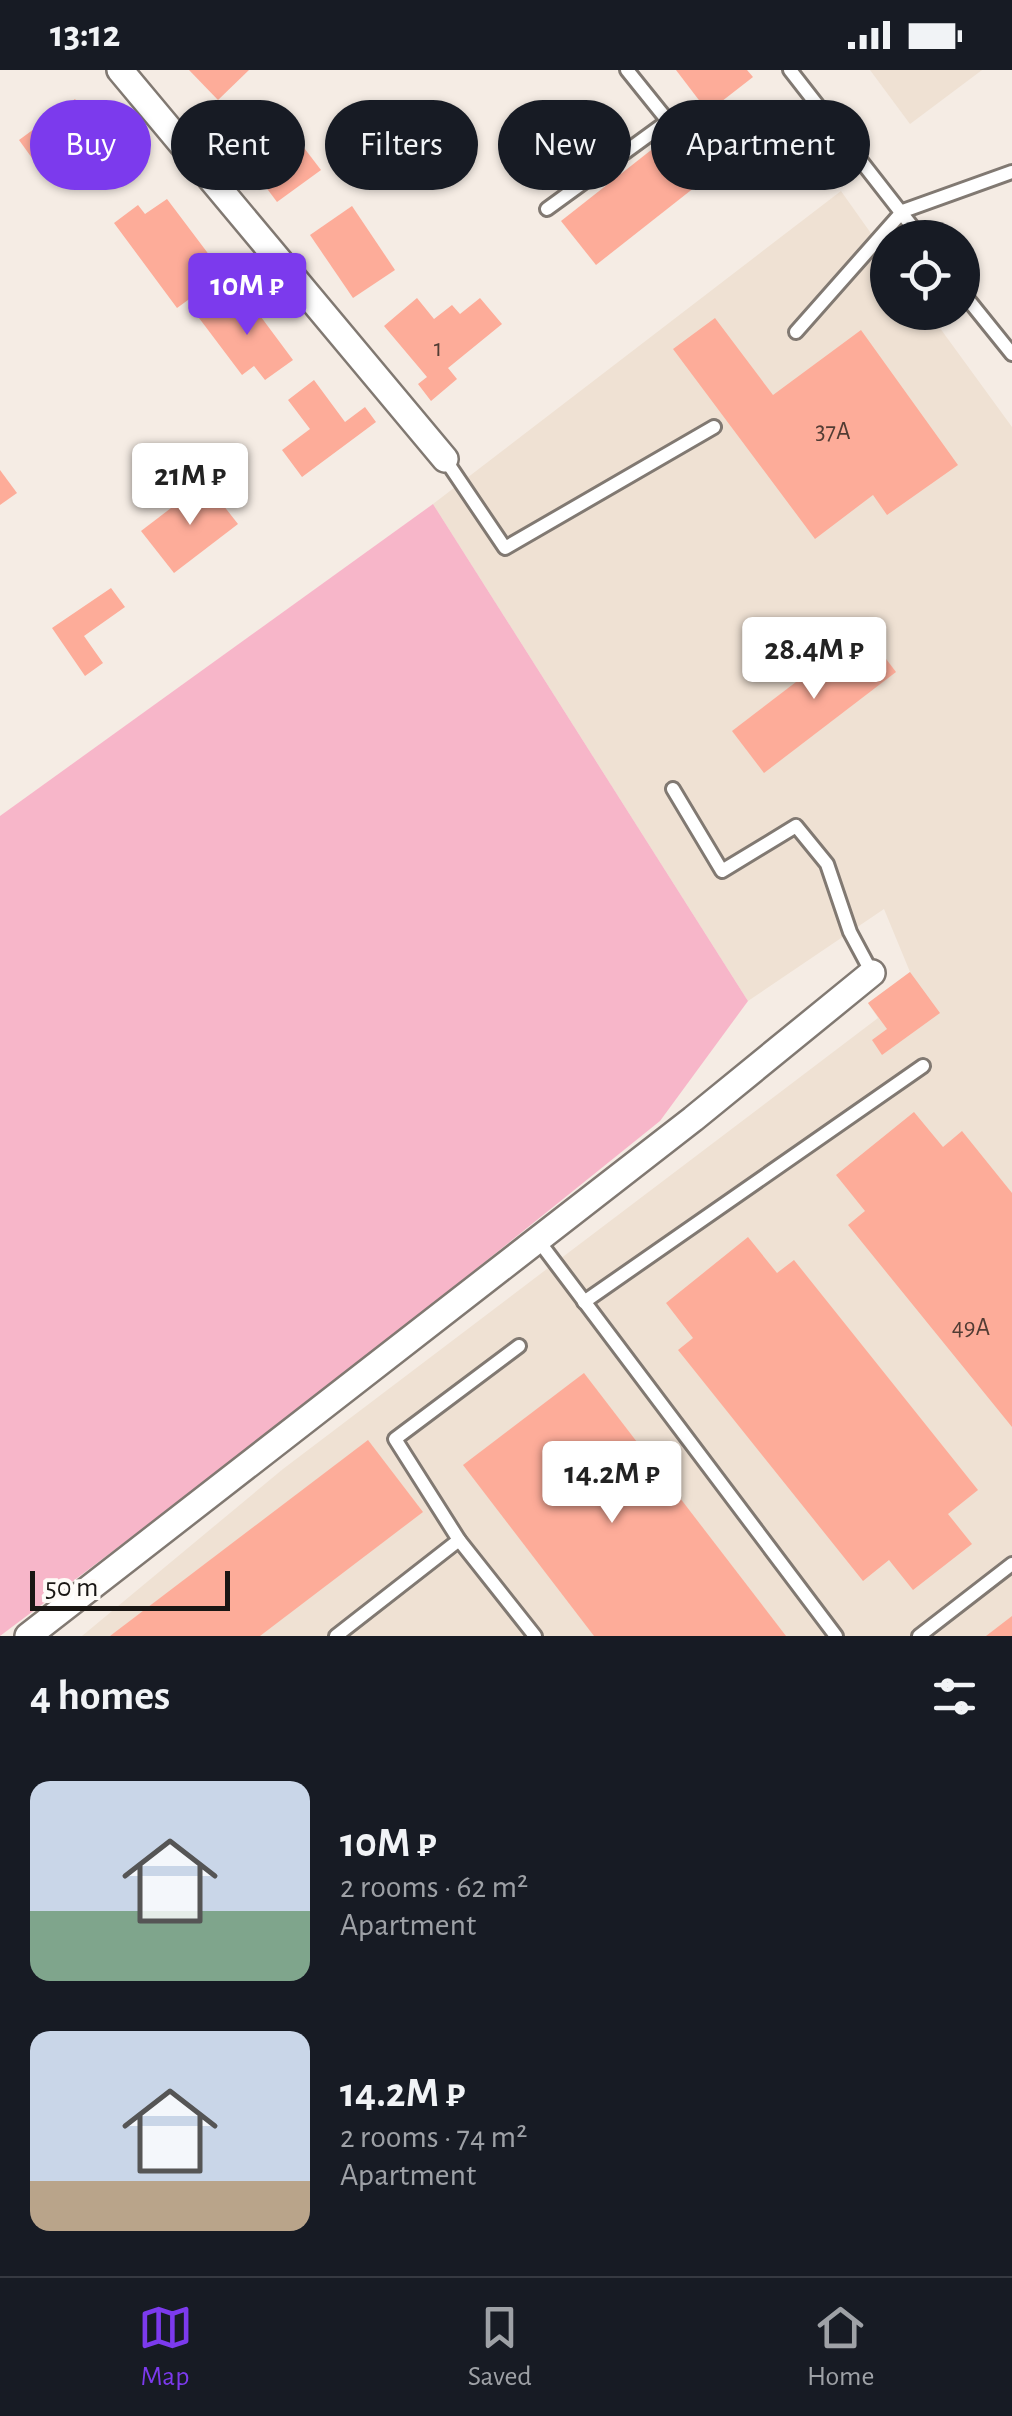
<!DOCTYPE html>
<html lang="en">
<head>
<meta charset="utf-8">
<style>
	body { margin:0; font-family:"Alegreya Sans",sans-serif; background:#242831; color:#f1f3f6; height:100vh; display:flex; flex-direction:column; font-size:38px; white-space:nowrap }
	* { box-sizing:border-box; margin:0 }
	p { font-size:32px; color:#9ea1a6 }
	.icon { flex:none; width:55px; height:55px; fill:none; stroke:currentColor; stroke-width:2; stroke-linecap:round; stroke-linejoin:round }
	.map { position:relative; height:1566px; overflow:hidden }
	.side { display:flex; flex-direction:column; background:#171b24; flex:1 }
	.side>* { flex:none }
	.hud { position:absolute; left:30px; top:30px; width:952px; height:90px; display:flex; gap:20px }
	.controls { position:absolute; left:870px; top:150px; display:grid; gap:20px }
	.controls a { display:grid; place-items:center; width:110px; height:110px; border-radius:50%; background:#171b24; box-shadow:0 2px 8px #0004; font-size:50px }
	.scale { position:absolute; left:30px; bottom:25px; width:200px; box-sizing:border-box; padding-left:10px; border:5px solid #191613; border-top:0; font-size:28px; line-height:35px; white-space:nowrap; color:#191613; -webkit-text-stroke:8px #fefbf7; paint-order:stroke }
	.price { position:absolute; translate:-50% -85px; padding:0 22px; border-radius:10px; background:#fff; color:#222; font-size:32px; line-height:65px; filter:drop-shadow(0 2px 5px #0008) }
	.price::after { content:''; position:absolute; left:50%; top:60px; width:30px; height:22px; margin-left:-15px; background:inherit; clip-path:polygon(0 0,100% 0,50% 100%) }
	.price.active { background:#7c3aed; color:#fff }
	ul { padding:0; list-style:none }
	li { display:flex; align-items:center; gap:30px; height:250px; padding:0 30px }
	li span { display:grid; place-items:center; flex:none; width:280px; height:200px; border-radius:20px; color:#555 }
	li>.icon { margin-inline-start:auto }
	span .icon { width:120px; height:120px; fill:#fffc; stroke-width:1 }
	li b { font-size:42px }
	h2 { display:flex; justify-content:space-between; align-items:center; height:120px; padding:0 30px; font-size:42px }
	.pill { padding:0 35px; border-radius:45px; background:#171b24; box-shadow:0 2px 8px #0004; font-size:35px; line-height:90px }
	.pill.active { background:#7c3aed; color:#fff }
	.status { display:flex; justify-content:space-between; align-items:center; height:70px; padding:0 50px; background:#171b24; direction:ltr }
	.status svg { height:28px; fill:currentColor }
	.menu { display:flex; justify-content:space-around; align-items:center; height:140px; border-top:2px solid #363941; background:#171b24; font-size:28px; color:#9ea1a6 }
	.menu a { display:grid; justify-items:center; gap:5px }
	.menu .active { color:#7c3aed }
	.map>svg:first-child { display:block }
	.built { fill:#efe1d3 }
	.green { fill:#f7b6c9 }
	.building { fill:#fdac99 }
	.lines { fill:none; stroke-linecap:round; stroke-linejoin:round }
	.lane-casing { stroke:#817972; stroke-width:18 }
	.street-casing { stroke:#817972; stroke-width:30 }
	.lane { stroke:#fff; stroke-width:12 }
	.street { stroke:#fff; stroke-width:25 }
	.labels { text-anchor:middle; stroke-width:8; stroke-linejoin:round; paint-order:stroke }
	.number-label { font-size:25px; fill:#523c34 }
</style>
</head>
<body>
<div class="status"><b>13:12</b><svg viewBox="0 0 49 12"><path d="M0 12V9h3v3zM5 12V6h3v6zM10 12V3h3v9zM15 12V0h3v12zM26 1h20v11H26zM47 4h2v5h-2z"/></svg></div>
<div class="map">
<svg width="1012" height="1566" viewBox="0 0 1012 1566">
	<rect width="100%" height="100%" fill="#f5ece4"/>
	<g class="built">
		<polygon points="870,0 982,0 910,54"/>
		<polygon points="841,121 887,186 888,242 929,243 1012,357 1012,1566 82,1566 283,1399 878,948 868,933 910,902 884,839 748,931 433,434"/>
	</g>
	<polygon class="green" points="433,434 748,931 660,1051 302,1339 0,1566 0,746"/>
	<g class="building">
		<polygon points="189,0 249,0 218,30"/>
		<polygon points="676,0 747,0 753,7 708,42"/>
		<polygon points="75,29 82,38 92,31 109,54 42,102 19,70"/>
		<polygon points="275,40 321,100 277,132 232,72"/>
		<polygon points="688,51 723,95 596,195 561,151"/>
		<polygon points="167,129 216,194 192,212 199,222 177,238 114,153 138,135 145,144"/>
		<polygon points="352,136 395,200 353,228 310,165"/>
		<polygon points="244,224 293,290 265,310 254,296 242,305 199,248 211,238 216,245"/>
		<polygon points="417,228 434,249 452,235 460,244 480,228 502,254 448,298 457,309 431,331 418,314 427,307 384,256"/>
		<polygon points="715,248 773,325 861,260 958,395 887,445 873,425 815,469 673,279"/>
		<polygon points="314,310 345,352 365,337 376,352 302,407 282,380 310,359 288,330"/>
		<polygon points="0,400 17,423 0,435"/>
		<polygon points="205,412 238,454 174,503 141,461"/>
		<polygon points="111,518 125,537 84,566 103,593 85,606 52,558"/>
		<polygon points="864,560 896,602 764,703 732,661"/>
		<polygon points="910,902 940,943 882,985 872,970 887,959 868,933"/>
		<polygon points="914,1042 943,1077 962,1061 1012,1123 1012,1357 848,1155 865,1141 836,1105"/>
		<polygon points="748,1167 777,1203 794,1190 978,1420 948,1444 972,1474 913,1520 889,1490 863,1511 678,1280 693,1268 666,1233"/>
		<polygon points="584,1303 786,1566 594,1566 463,1395"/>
		<polygon points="368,1370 423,1442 260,1566 110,1566"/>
		<polygon points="1012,1546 1012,1566 986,1566"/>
	</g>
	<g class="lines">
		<defs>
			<g id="lane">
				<polyline points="790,0 921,168"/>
				<polyline points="547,139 668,51 627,0"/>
				<polyline points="962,222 1012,284"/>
				<polyline points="796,262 903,141 1012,102"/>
				<polyline points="445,389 505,478 714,357"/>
				<polyline points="673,719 722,801 796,756 827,794 850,862 872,903"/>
				<polyline points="538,1170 836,1566"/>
				<polyline points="584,1232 923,996"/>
				<polyline points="519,1276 395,1369 459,1470 535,1566"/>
				<polyline points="336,1566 459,1470"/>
				<polyline points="919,1566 1012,1494"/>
			</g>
			<g id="street">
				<polyline points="120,0 445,389"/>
				<polyline points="28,1566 693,1049 872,903"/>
			</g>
		</defs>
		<use href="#lane" class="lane-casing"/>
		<use href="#street" class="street-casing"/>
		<use href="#lane" class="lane"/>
		<use href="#street" class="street"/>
	</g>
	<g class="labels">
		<g class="number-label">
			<text x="438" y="286">1</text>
			<text x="833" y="369">37А</text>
			<text x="971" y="1265">49А</text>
		</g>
	</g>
</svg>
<div class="controls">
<a><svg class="icon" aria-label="locate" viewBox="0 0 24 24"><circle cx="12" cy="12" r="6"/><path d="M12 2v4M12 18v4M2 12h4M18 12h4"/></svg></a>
</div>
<div class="scale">50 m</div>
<b class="price active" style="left:247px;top:268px">10M ₽</b>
<b class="price" style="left:190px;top:458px">21M ₽</b>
<b class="price" style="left:814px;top:632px">28.4M ₽</b>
<b class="price" style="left:612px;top:1456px">14.2M ₽</b>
<div class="hud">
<a class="pill active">Buy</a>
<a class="pill">Rent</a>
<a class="pill">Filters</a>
<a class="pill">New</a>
<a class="pill">Apartment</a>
</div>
</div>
<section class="side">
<h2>4 homes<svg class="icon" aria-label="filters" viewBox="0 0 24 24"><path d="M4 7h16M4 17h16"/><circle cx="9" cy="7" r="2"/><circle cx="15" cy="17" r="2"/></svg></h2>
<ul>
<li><span style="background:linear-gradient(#c9d6e8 65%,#7fa58c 0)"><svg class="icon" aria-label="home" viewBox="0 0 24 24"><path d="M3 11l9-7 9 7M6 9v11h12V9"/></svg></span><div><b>10M ₽</b><p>2 rooms · 62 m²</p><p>Apartment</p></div></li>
<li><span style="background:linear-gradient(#c9d6e8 75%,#b9a48a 0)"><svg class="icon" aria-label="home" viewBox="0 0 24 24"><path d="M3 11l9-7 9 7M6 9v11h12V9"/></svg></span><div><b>14.2M ₽</b><p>2 rooms · 74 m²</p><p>Apartment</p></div></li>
</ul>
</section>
<nav class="menu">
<a class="active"><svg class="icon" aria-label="map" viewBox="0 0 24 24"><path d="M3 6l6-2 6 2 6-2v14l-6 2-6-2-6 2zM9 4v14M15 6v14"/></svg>Map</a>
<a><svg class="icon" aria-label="saved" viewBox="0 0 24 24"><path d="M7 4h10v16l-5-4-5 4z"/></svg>Saved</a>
<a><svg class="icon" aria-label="home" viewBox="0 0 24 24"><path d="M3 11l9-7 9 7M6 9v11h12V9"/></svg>Home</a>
</nav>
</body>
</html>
